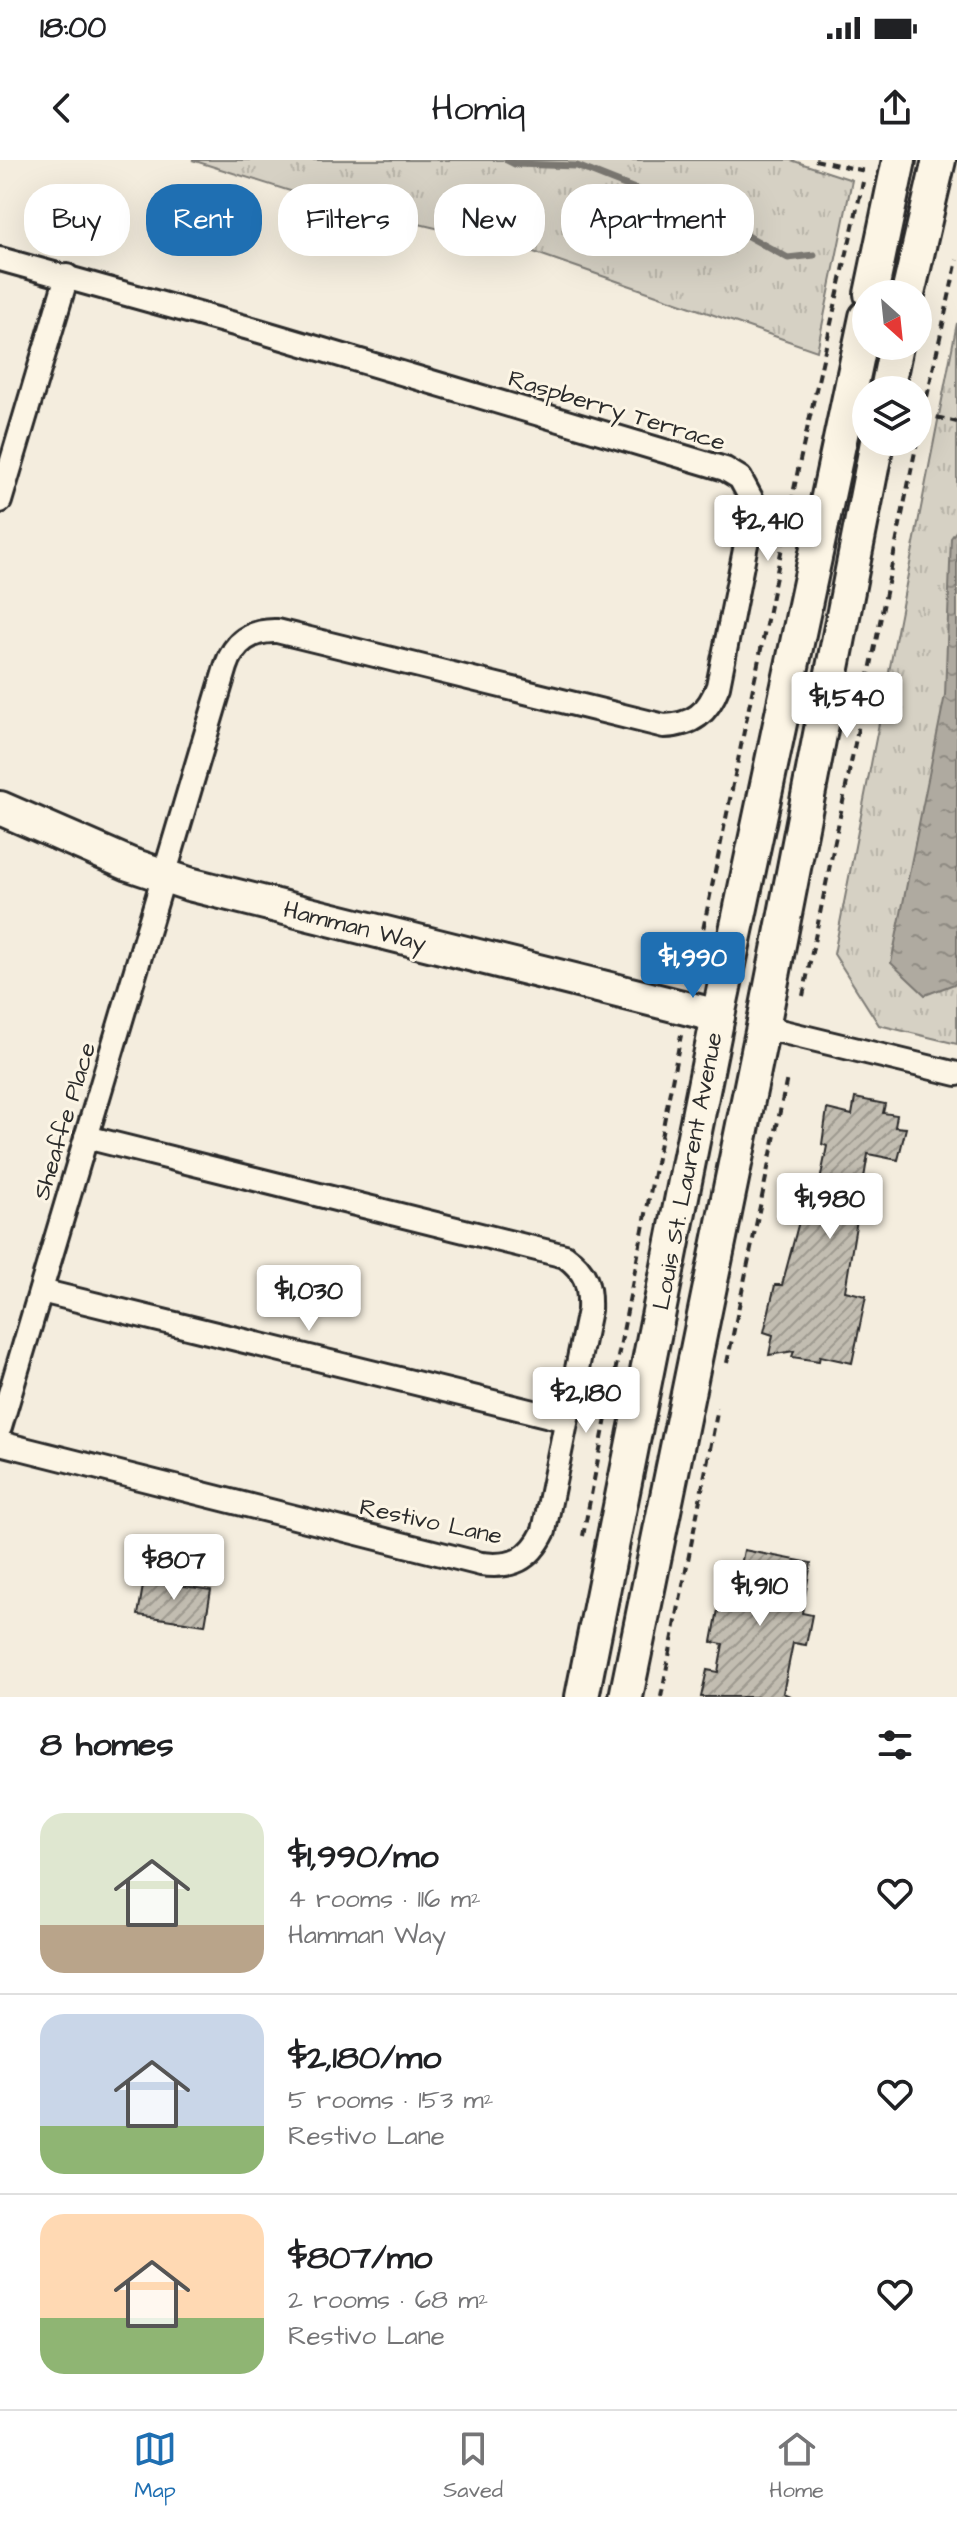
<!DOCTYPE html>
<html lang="en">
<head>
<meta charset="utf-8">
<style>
	body { margin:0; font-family:"Architects Daughter",sans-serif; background:#f6f6f6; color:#202124; height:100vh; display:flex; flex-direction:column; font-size:30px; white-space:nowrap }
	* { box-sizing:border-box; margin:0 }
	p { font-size:26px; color:#757577 }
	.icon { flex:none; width:44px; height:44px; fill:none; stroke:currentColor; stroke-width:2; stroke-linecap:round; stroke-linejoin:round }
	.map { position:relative; height:1537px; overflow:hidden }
	.panel { display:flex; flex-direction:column; background:#fff; flex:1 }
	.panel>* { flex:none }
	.hud { position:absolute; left:24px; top:24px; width:910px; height:72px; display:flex; gap:16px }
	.needle { width:52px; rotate:153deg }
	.controls { position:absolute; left:852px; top:120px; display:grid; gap:16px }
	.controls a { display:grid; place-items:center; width:80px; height:80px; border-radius:50%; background:#fff; box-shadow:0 8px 32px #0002; font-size:40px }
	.price { position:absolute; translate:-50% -68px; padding:0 18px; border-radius:8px; background:#fff; color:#222; font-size:26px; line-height:52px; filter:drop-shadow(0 2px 4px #0008) }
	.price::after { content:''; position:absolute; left:50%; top:48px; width:24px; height:18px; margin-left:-12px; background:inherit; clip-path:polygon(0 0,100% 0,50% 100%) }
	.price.selected { background:#1f6fb2; color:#fff }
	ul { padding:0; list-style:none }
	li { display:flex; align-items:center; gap:24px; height:200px; padding:0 40px }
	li+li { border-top:2px solid #e0e0e0 }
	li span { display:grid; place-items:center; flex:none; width:224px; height:160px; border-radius:24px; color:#555 }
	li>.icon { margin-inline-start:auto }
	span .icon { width:96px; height:96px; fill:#fffc; stroke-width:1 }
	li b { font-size:34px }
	h2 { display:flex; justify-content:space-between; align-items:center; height:96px; padding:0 40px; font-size:34px }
	.pill { padding:0 28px; border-radius:32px; background:#fff; box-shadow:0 8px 32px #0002; font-size:28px; line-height:72px }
	.pill.selected { background:#1f6fb2; color:#fff }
	.status { display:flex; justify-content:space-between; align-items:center; height:56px; padding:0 40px; background:#fff; direction:ltr }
	.status svg { height:22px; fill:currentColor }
	header { display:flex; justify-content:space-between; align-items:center; height:104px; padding:0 40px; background:#fff; font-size:36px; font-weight:600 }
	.dock { display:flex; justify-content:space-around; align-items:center; height:112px; border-top:2px solid #e0e0e0; background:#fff; font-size:22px; color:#757577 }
	.dock a { display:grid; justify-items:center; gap:4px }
	.dock .selected { color:#1f6fb2 }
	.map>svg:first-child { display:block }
	.grass { fill:url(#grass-tufts); stroke:#807e78; stroke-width:2 }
	.water { fill:url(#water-ripples); stroke:#7a7771; stroke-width:2 }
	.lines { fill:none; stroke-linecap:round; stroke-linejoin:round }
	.stream { stroke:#7a7771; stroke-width:7 }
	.building { fill:url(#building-hatch); stroke:#2b2b2b; stroke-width:2 }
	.street-casing { stroke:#2b2b2b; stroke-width:28 }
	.secondary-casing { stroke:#2b2b2b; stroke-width:38 }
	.path { stroke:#2b2b2b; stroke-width:4; stroke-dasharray:8 6; stroke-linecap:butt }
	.street { stroke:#fcf5e5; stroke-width:22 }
	.secondary { stroke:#fcf5e5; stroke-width:32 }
	.labels { text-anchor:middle; stroke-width:6; stroke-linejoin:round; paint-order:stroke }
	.street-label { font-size:24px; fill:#2b2b2b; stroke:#fcf5e5 }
</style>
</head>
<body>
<div class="status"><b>18:00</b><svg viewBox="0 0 49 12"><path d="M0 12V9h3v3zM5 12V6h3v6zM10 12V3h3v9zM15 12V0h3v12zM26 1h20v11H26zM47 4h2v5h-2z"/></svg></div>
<header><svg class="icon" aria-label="back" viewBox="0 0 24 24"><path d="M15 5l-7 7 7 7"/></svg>Homiq<svg class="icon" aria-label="share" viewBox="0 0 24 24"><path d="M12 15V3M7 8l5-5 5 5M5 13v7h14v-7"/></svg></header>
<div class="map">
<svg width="957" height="1537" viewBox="0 0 957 1537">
	<defs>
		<pattern id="grass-tufts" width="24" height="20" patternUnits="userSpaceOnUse" patternTransform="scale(2)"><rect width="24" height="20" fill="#d6d1c4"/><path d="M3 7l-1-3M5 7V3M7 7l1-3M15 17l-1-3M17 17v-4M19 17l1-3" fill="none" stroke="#b8b4a9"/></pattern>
		<pattern id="water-ripples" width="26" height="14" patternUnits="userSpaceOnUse" patternTransform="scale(2)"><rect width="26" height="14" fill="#afaaa0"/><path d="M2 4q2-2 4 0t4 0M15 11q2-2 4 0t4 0" fill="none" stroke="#8f8b83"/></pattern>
		<pattern id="building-hatch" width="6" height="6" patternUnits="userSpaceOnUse" patternTransform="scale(2)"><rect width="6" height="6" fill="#c2bdb1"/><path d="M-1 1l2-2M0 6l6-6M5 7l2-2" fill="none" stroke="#9e9a90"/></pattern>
	</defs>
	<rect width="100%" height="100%" fill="#f4edde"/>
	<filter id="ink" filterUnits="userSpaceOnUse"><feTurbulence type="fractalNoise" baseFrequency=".0125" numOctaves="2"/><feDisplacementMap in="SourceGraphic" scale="16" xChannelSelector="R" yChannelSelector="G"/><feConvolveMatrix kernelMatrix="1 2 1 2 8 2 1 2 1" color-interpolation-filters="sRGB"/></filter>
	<g filter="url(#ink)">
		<g class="grass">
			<polygon points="192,0 791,0 852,20 817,191 525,89 325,42"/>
			<polygon points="957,163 957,884 879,865 834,794"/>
		</g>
		<polygon class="water" points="957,370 957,823 925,835 891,803 945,535 951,378"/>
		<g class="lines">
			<polyline class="stream" points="507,0 515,4 577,6 733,68 788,98 814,95"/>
		</g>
		<g class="building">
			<polygon points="855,938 885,944 883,953 897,955 895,967 906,968 898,1000 868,994 845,1131 866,1136 852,1203 820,1196 819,1201 792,1197 794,1191 769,1195 773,1175 764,1172 775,1125 782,1125 801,1054 790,1051 793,1038 816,1041 827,986 822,984 827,949 852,955"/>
			<polygon points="744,1390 811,1403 802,1453 812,1455 806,1485 793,1483 783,1533 792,1537 701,1537 707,1510 718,1512 723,1484 712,1482 719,1444 733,1447"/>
			<polygon points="144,1420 211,1430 205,1465 138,1455"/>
		</g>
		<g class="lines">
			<defs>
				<g id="street">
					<path d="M 0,99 L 256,170 L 725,309 L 740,318 L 754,344 L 718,526 C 708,553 693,565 664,566 L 277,471 C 251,470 234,482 226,507 L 0,1267"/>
					<polyline points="0,341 67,116"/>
					<polyline points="763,867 957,914"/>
					<polyline points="41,1131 566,1260"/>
					<path d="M 0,1283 L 481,1404 C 512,1408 530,1400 544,1371 L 589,1150 C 590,1125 586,1111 565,1096 L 86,977"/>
				</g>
				<g id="secondary">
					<polyline points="871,134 899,0"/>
					<polyline points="908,134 939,0"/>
					<polyline points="887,230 896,186"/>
					<polyline points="0,648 129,704 189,724 718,856"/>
					<polyline points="582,1537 718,856 866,157"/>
					<polyline points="626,1537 763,867 877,282"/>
				</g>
			</defs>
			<use href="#street" class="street-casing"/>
			<use href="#secondary" class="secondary-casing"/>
			<g class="path">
				<polyline points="815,0 865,11"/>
				<polyline points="923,254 957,262"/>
				<polyline points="918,278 957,100"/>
				<polyline points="692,823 799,305 863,22"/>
				<polyline points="803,836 917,282"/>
				<polyline points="727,1203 787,918"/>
				<polyline points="583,1376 681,875"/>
				<polyline points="661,1537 718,1248"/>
			</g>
			<use href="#street" class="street"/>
			<use href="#secondary" class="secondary"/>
		</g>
	</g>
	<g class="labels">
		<g class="street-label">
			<text transform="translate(617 250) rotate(17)" y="8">Raspberry Terrace</text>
			<text transform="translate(355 766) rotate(14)" y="8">Hamman Way</text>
			<text transform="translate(64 961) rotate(-73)" y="8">Sheaffe Place</text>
			<text transform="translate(687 1011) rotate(-79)" y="8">Louis St. Laurent Avenue</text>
			<text transform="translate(431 1361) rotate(12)" y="8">Restivo Lane</text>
		</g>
	</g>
</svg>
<div class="controls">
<a><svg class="needle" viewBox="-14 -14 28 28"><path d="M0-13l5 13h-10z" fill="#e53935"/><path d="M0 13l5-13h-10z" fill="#757577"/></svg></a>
<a><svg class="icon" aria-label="layers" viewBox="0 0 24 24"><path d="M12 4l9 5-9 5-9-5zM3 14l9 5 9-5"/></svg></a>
</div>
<b class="price" style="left:768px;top:403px">$2,410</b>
<b class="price" style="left:847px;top:580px">$1,540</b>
<b class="price selected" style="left:693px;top:840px">$1,990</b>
<b class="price" style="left:830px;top:1081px">$1,980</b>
<b class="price" style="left:309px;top:1173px">$1,030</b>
<b class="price" style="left:586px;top:1275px">$2,180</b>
<b class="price" style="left:174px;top:1442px">$807</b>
<b class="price" style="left:760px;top:1468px">$1,910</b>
<div class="hud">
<a class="pill">Buy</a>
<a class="pill selected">Rent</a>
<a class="pill">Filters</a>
<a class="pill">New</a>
<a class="pill">Apartment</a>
</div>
</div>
<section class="panel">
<h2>8 homes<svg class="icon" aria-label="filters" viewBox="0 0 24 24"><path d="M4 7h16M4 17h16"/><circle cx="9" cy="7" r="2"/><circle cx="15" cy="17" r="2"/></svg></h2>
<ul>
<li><span style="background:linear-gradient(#dfe7d0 70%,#b9a48a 0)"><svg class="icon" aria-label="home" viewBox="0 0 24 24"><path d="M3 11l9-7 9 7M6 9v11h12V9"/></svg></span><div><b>$1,990/mo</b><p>4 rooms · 116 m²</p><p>Hamman Way</p></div><svg class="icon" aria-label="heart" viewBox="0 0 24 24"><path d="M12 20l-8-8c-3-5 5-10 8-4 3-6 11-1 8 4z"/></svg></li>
<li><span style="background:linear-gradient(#c9d6e8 70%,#8fb573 0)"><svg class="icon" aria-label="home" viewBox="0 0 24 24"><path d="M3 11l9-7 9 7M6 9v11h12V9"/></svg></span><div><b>$2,180/mo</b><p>5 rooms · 153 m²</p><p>Restivo Lane</p></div><svg class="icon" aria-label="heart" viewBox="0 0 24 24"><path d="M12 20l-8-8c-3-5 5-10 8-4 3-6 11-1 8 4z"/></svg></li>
<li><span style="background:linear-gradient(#ffd9b3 65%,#8fb573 0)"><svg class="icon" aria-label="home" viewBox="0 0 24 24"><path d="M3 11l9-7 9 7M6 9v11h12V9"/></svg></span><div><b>$807/mo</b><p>2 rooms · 68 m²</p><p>Restivo Lane</p></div><svg class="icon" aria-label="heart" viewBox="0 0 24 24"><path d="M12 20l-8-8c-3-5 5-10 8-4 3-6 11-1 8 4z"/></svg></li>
</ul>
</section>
<nav class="dock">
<a class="selected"><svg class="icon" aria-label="map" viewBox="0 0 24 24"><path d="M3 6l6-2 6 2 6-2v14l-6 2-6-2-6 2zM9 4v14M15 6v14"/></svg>Map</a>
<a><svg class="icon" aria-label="saved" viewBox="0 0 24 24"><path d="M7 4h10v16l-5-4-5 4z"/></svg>Saved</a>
<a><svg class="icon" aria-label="home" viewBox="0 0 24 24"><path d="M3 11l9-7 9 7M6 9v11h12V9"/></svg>Home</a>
</nav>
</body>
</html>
